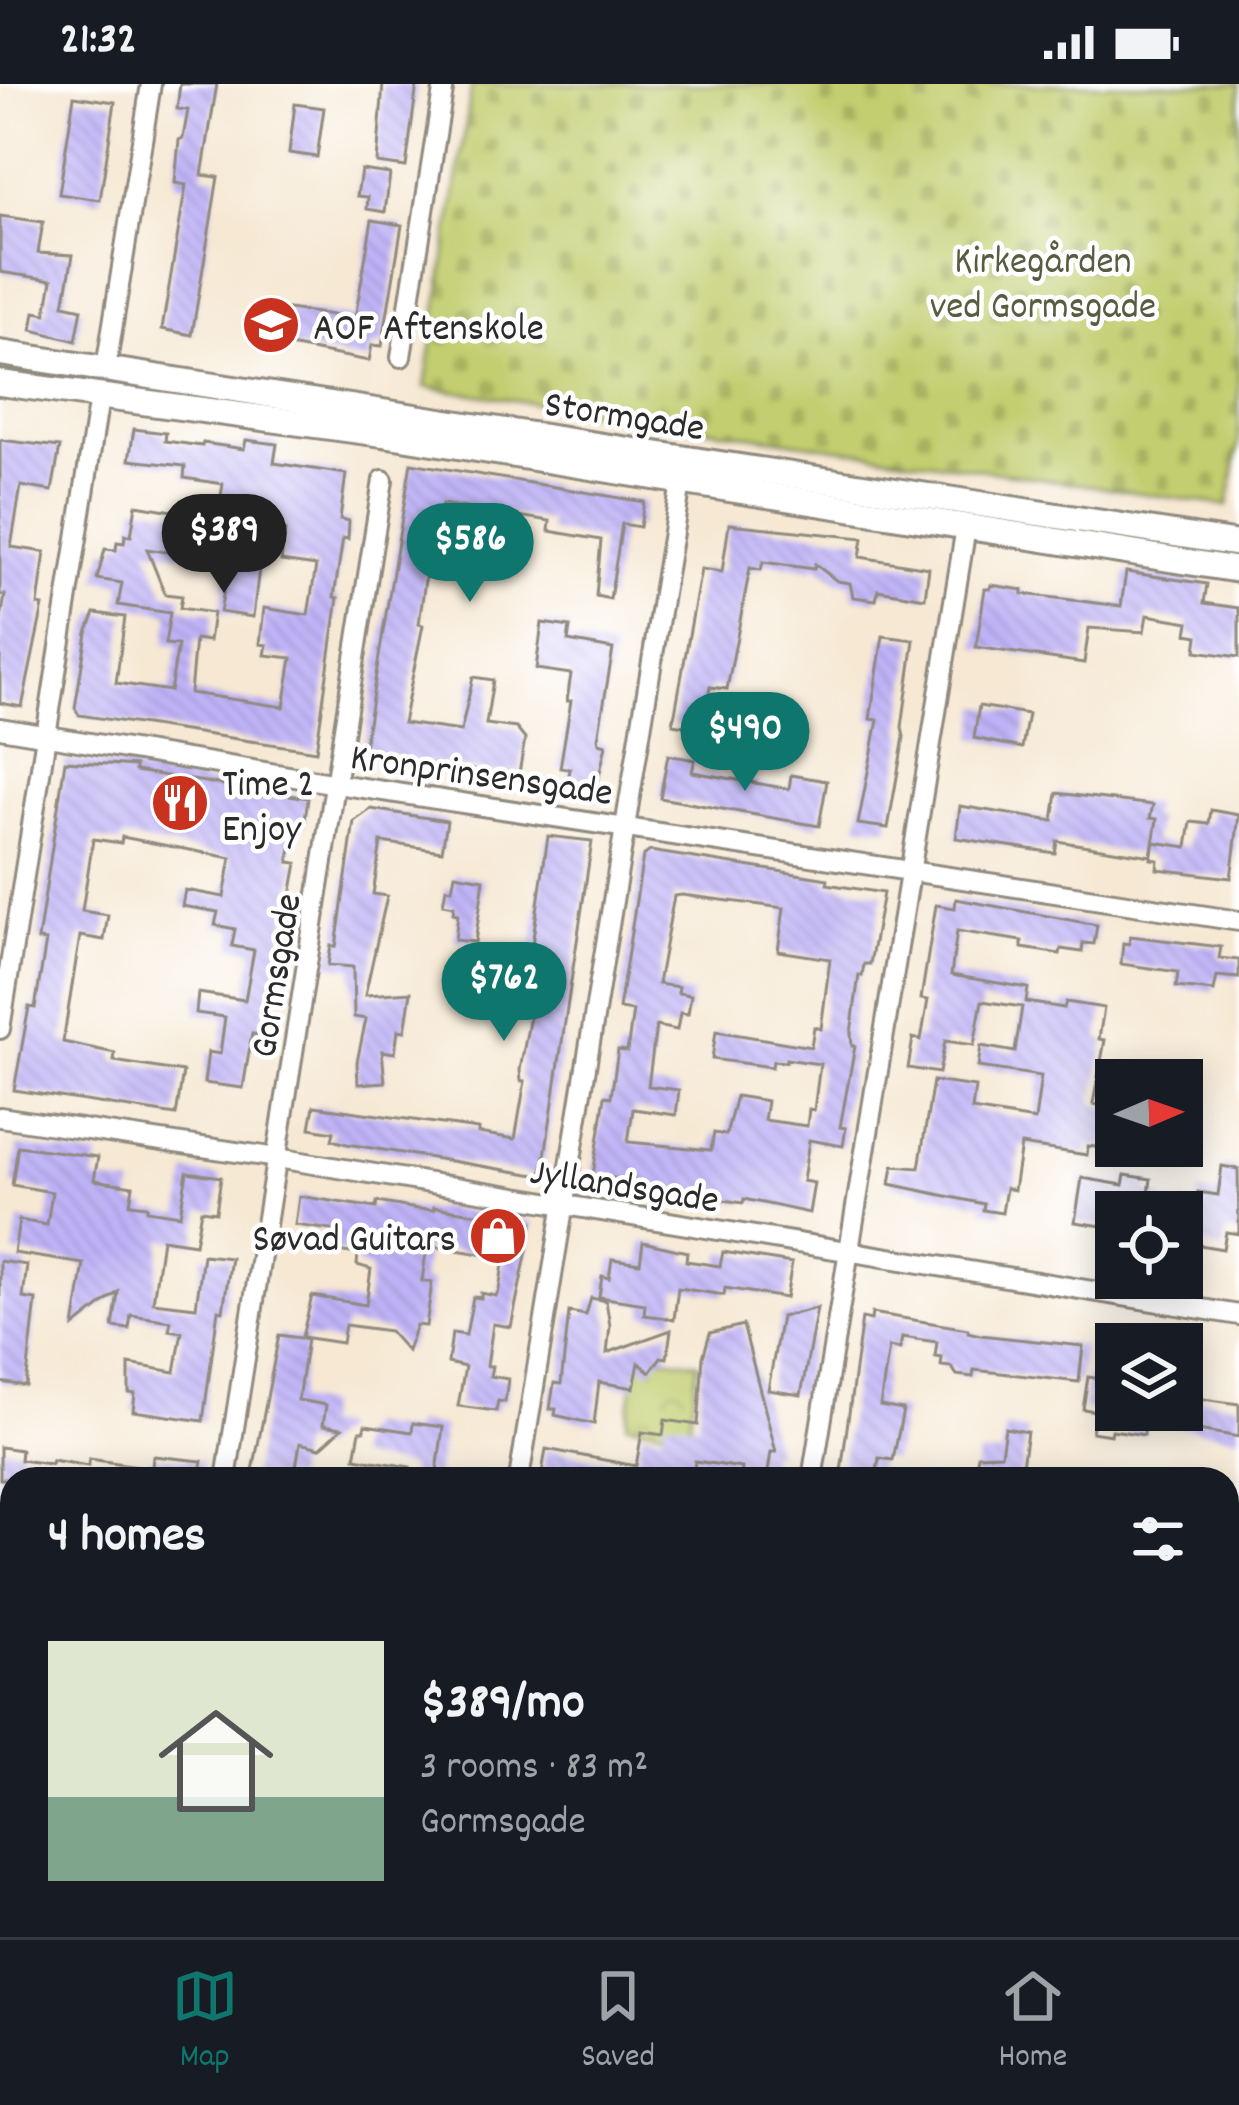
<!DOCTYPE html>
<html lang="en">
<head>
<meta charset="utf-8">
<style>
	body { margin:0; font-family:Dekko,sans-serif; background:#20242c; color:#f1f3f6; height:100vh; display:flex; flex-direction:column; font-size:45px; white-space:nowrap }
	* { box-sizing:border-box; margin:0 }
	p { font-size:39px; color:#9ea1a6 }
	.icon { flex:none; width:66px; height:66px; fill:none; stroke:currentColor; stroke-width:2; stroke-linecap:round; stroke-linejoin:round }
	.map { position:relative; flex:1; overflow:hidden }
	.details { position:absolute; left:0px; top:1383px; width:1239px; height:471px; display:flex; flex-direction:column; background:#171b24; border-radius:36px 36px 0 0; box-shadow:0 6px 30px #0003 }
	.details>* { flex:none }
	.needle { width:78px; rotate:88deg }
	.buttons { position:absolute; left:1095px; top:975px; display:grid; gap:24px }
	.buttons a { display:grid; place-items:center; width:108px; height:108px; border-radius:0px; background:#171b24; box-shadow:0 6px 30px #0003; font-size:60px }
	.price { position:absolute; translate:-50% -102px; padding:0 27px; border-radius:42px; background:#0f766e; color:#fff; font-size:39px; line-height:78px; filter:drop-shadow(0 3px 6px #0008) }
	.price::after { content:''; position:absolute; left:50%; top:72px; width:36px; height:27px; margin-left:-18px; background:inherit; clip-path:polygon(0 0,100% 0,50% 100%) }
	.price.active { background:#222; color:#fff }
	ul { padding:0; list-style:none }
	li { display:flex; align-items:center; gap:36px; height:300px; padding:0 48px }
	li span { display:grid; place-items:center; flex:none; width:336px; height:240px; border-radius:0px; color:#555 }
	li>.icon { margin-inline-start:auto }
	span .icon { width:144px; height:144px; fill:#fffc; stroke-width:1 }
	li b { font-size:51px }
	h2 { display:flex; justify-content:space-between; align-items:center; height:144px; padding:0 48px; font-size:51px }
	.status { display:flex; justify-content:space-between; align-items:center; height:84px; padding:0 60px; background:#171b24; direction:ltr }
	.status svg { height:33px; fill:currentColor }
	.tab-bar { display:flex; justify-content:space-around; align-items:center; height:168px; border-top:3px solid #363941; background:#171b24; font-size:33px; color:#9ea1a6 }
	.tab-bar a { display:grid; justify-items:center; gap:6px }
	.tab-bar .active { color:#0f766e }
	.map>svg:first-child { display:block }
	.cemetery { fill:url(#cemetery-stones); stroke:#767c4e; stroke-width:3 }
	.park { fill:url(#park-crowns); stroke:#767c4e; stroke-width:3 }
	.building { fill:url(#building-back-hatch); fill-rule:evenodd }
	.lines { fill:none; stroke-linecap:round; stroke-linejoin:round }
	.minor-casing { stroke:#908a7f; stroke-width:24 }
	.tertiary-casing { stroke:#908a7f; stroke-width:30 }
	.minor { stroke:#fff; stroke-width:18 }
	.tertiary { stroke:#fff; stroke-width:24 }
	.labels { text-anchor:middle; stroke-width:9; stroke-linejoin:round; paint-order:stroke }
	.park-label { font-size:39px; fill:#585c40; stroke:#fff }
	.poi-label { font-size:39px; fill:#2b2b2b; stroke:#fff; text-anchor:start }
	.street-label { font-size:39px; fill:#2b2b2b; stroke:#fff }
</style>
</head>
<body>
<div class="status"><b>21:32</b><svg viewBox="0 0 49 12"><path d="M0 12V9h3v3zM5 12V6h3v6zM10 12V3h3v9zM15 12V0h3v12zM26 1h20v11H26zM47 4h2v5h-2z"/></svg></div>
<div class="map">
<svg width="1239" height="1853" viewBox="0 0 1239 1853">
	<defs>
		<pattern id="cemetery-stones" width="16" height="16" patternUnits="userSpaceOnUse" patternTransform="scale(3)"><rect width="16" height="16" fill="#c2ce70"/><path d="M2 7V4a2 2 0 0 1 4 0v3zM10 15v-3a2 2 0 0 1 4 0v3z" fill="#a7b161"/></pattern>
		<pattern id="park-crowns" width="20" height="18" patternUnits="userSpaceOnUse" patternTransform="scale(3)"><rect width="20" height="18" fill="#c2ce70"/><path d="M2 6a3 3 0 1 1 6 0M12 15a3 3 0 1 1 6 0" fill="none" stroke="#a7b161"/></pattern>
		<pattern id="building-back-hatch" width="6" height="6" patternUnits="userSpaceOnUse" patternTransform="scale(3)"><rect width="6" height="6" fill="#bfb3f7"/><path d="M-1 5l2 2M0 0l6 6M5-1l2 2" fill="none" stroke="#a49ad4"/></pattern>
	</defs>
	<rect width="100%" height="100%" fill="#fff"/>
	<filter id="ink" filterUnits="userSpaceOnUse"><feTurbulence type="fractalNoise" baseFrequency=".00833" numOctaves="2"/><feDisplacementMap in="SourceGraphic" scale="24" xChannelSelector="R" yChannelSelector="G"/><feConvolveMatrix kernelMatrix="1 2 1 2 8 2 1 2 1" color-interpolation-filters="sRGB"/></filter>
	<filter id="wash" filterUnits="userSpaceOnUse"><feTurbulence type="fractalNoise" baseFrequency=".004" numOctaves="4" result="noise"/><feDisplacementMap in="SourceGraphic" scale="48" xChannelSelector="R" yChannelSelector="G"/><feGaussianBlur stdDeviation="2.7" result="paint"/><feColorMatrix in="noise" values="0 0 0 0 0 0 0 0 0 0 0 0 0 0 0 0 0 1.4 0 .05"/><feComposite in="paint" operator="in"/></filter>
	<g filter="url(#wash)">
		<rect width="100%" height="100%" fill="#f6e8d3"/>
		<polygon class="cemetery" points="472,0 1239,0 1239,359 1228,422 425,303"/>
		<g class="park">
			<polygon points="637,1270 698,1279 688,1349 627,1340"/>
			<polygon points="1227,1811 1239,1813 1239,1853 951,1853 952,1842 1227,1842"/>
		</g>
		<g id="blocks">
			<g class="building">
				<polygon points="180,0 217,0 202,91 218,93 192,251 162,245 186,101 175,99 179,56 183,54 188,26 177,25"/>
				<polygon points="383,0 417,0 406,83 377,79"/>
				<polygon points="74,12 115,18 100,116 59,110"/>
				<polygon points="295,20 324,24 317,73 289,69"/>
				<polygon points="361,86 390,90 385,128 367,125 368,113 357,112"/>
				<polygon points="0,132 43,138 38,169 73,171 64,221 82,225 76,257 32,246 35,228 46,230 52,196 0,188"/>
				<polygon points="372,136 402,141 382,262 372,261 369,277 252,255 258,221 355,234"/>
				<polygon points="134,345 166,349 165,357 202,362 203,359 244,365 246,356 277,360 274,379 346,390 340,435 349,437 348,455 343,454 334,513 338,514 316,667 79,631 75,624 87,549 95,529 125,533 116,599 170,607 178,561 165,560 170,529 118,521 122,499 97,495 105,465 116,466 117,458 124,459 125,451 131,452 136,421 179,428 177,440 227,447 224,466 184,459 182,470 147,465 165,510 182,512 180,524 213,529 209,557 195,555 190,609 284,623 292,574 265,571 267,561 260,560 264,524 308,531 316,482 281,477 285,447 268,440 218,430 223,400 184,394 185,382 129,376"/>
				<polygon points="0,356 60,363 52,407 21,402 11,463 45,468 38,521 43,522 22,623 0,619 0,541 5,511 0,511"/>
				<polygon points="411,379 644,418 640,443 622,440 610,515 596,512 601,456 549,447 550,437 442,420 436,457 521,470 518,487 428,474 419,540 423,541 403,639 461,647 473,593 493,596 486,640 516,644 525,655 519,689 504,687 500,690 363,669"/>
				<polygon points="729,440 863,454 860,473 929,484 925,514 878,506 876,516 853,513 850,499 837,497 815,480 814,485 763,478 761,486 750,484 727,605 710,603 703,645 673,640 701,485 722,488"/>
				<polygon points="230,473 260,476 253,533 220,528"/>
				<polygon points="1126,488 1207,500 1204,519 1239,524 1239,573 1196,567 1198,552 1187,550 1189,538 1147,531 1144,548 1089,544 1084,579 976,563 985,505 990,505 991,501 1023,506 1023,510 1121,522"/>
				<polygon points="542,539 570,543 568,557 613,565 598,654 599,659 606,661 597,702 568,698 570,685 560,684 571,617 567,617 571,590 536,585"/>
				<polygon points="883,552 914,556 902,643 904,653 888,744 858,740 878,636 870,635"/>
				<polygon points="979,622 1028,630 1022,664 974,654"/>
				<polygon points="668,671 695,676 692,688 789,705 791,691 827,697 819,742 660,714"/>
				<polygon points="65,677 135,682 135,687 308,714 304,743 294,741 289,778 297,779 272,915 267,914 261,951 252,950 243,1004 204,999 208,968 220,970 225,933 196,929 198,909 245,916 254,866 232,862 235,845 215,841 218,828 182,822 185,806 224,813 231,774 122,753 121,759 93,755 82,827 108,831 104,856 80,852 63,958 115,969 114,977 183,988 176,1031 14,1006 29,923 35,924 46,857 38,856"/>
				<polygon points="1057,709 1153,721 1150,734 1157,735 1151,772 1057,757 1055,769 956,754 960,722 1053,737"/>
				<polygon points="371,725 447,737 442,767 381,758 373,810 387,812 365,911 411,908 405,947 398,946 395,969 382,967 385,998 358,1000 357,978 366,935 354,933 353,883 328,881 331,862 336,863 354,737"/>
				<polygon points="1211,726 1239,731 1231,794 1157,785 1158,776 1151,775 1154,758 1187,763 1191,738 1209,740"/>
				<polygon points="548,752 592,757 542,1092 347,1060 332,1056 334,1048 310,1044 314,1022 478,1045 478,1049 515,1055 525,997 521,997 520,986 543,862 532,861"/>
				<path d="M 650,767 L 828,795 L 827,800 L 883,809 L 870,880 L 864,880 L 862,892 L 859,891 L 851,949 L 852,962 L 855,962 L 840,1043 L 846,1044 L 843,1062 L 809,1056 L 803,1097 L 814,1099 L 809,1129 L 744,1115 L 743,1119 L 699,1112 L 698,1116 L 633,1106 L 635,1097 L 593,1091 L 605,1012 L 611,1013 L 618,966 L 627,967 L 633,927 L 619,925 L 643,772 ZM 682,811 L 784,824 L 778,867 L 830,875 L 821,945 L 814,943 L 811,963 L 716,947 L 712,975 L 772,983 L 773,977 L 786,978 L 786,975 L 820,980 L 814,1026 L 809,1025 L 807,1042 L 764,1036 L 767,1017 L 736,1012 L 726,1051 L 714,1049 L 711,1066 L 628,1058 L 633,1025 L 676,1031 L 679,1006 L 648,1002 L 656,942 L 677,946 L 680,929 L 688,930 L 691,911 L 678,909 L 679,903 L 658,900 L 674,812 Z"/>
				<polygon points="455,790 484,795 475,858 455,856 458,830 453,829 454,822 443,820 446,804 452,805"/>
				<polygon points="956,815 1097,841 1094,860 1083,859 1082,868 1061,865 1060,870 1022,864 1022,857 957,847 951,891 1028,904 1026,918 1064,924 1066,918 1104,924 1099,955 1105,956 1093,1020 1116,1024 1116,1066 1088,1062 1087,1071 1021,1061 1014,1106 1006,1104 1002,1129 983,1126 984,1120 890,1100 893,1082 919,1084 933,997 975,1003 972,1026 1035,1036 1041,992 978,983 981,962 1015,968 1022,923 982,917 974,961 945,957 939,989 908,984 913,954 921,956 928,916 921,915 936,821 955,824"/>
				<polygon points="1130,852 1221,863 1219,874 1239,876 1239,894 1217,892 1214,907 1176,903 1178,888 1121,880 1123,859 1129,860"/>
				<polygon points="18,1062 98,1073 94,1096 133,1102 130,1120 147,1122 147,1126 180,1131 187,1088 221,1093 216,1128 201,1126 195,1160 162,1155 153,1218 196,1223 203,1171 231,1174 223,1227 218,1226 203,1337 133,1327 135,1310 129,1309 129,1280 175,1288 182,1248 169,1246 171,1237 131,1231 129,1245 113,1243 118,1208 74,1243 84,1180 14,1169 19,1136 47,1141 52,1108 12,1101"/>
				<polygon points="1222,1082 1238,1085 1239,1150 1226,1148 1223,1165 1182,1158 1182,1126 1196,1128 1198,1108 1218,1111"/>
				<polygon points="1125,1091 1151,1095 1149,1110 1163,1112 1160,1128 1116,1128 1116,1144 1075,1138 1082,1094 1123,1101"/>
				<polygon points="299,1112 376,1124 377,1118 417,1125 434,1126 434,1123 533,1138 511,1243 493,1240 487,1282 492,1282 490,1292 508,1295 505,1318 498,1317 496,1327 458,1322 465,1283 448,1279 452,1249 466,1251 473,1213 481,1214 481,1209 496,1212 499,1206 504,1174 427,1161 422,1197 432,1198 426,1242 416,1241 407,1267 389,1247 345,1241 342,1259 302,1253 312,1212 366,1221 371,1185 357,1181 358,1170 329,1166 332,1146 295,1141"/>
				<polygon points="643,1158 687,1168 686,1177 720,1182 723,1168 792,1179 786,1214 725,1204 724,1211 678,1204 674,1235 644,1231 645,1220 599,1213 602,1192 609,1194 612,1175 640,1179"/>
				<polygon points="0,1177 27,1181 23,1214 36,1216 26,1302 0,1298"/>
				<polygon points="591,1214 606,1217 610,1242 607,1269 671,1246 667,1274 661,1273 650,1288 639,1279 634,1304 599,1298 594,1340 555,1331 556,1325 550,1325 554,1299 561,1300 569,1228 586,1231"/>
				<polygon points="817,1224 801,1311 768,1306 781,1233"/>
				<polygon points="872,1229 968,1245 968,1248 980,1251 1083,1262 1079,1298 974,1286 973,1293 957,1291 951,1283 941,1282 942,1274 935,1273 937,1258 902,1253 900,1265 889,1263 880,1322 903,1326 893,1376 879,1374 876,1395 840,1395 862,1234 871,1236"/>
				<polygon points="743,1241 776,1368 771,1368 767,1395 741,1395 742,1384 695,1377 693,1395 541,1395 546,1365 636,1382 642,1348 663,1351 665,1336 698,1341 703,1273 710,1249"/>
				<polygon points="279,1251 307,1255 298,1316 326,1321 323,1341 342,1344 320,1364 300,1359 294,1395 252,1392"/>
				<polygon points="1088,1293 1116,1297 1116,1326 1182,1326 1182,1312 1239,1320 1239,1353 1145,1337 1144,1351 1112,1346 1111,1351 1092,1348 1096,1327 1083,1325"/>
				<polygon points="413,1339 443,1343 436,1395 418,1395 409,1391 410,1383 355,1374 360,1347 364,1347 365,1341 412,1348"/>
				<polygon points="1005,1344 1027,1348 1020,1395 974,1395 978,1371 1001,1370"/>
				<polygon points="0,1363 21,1366 20,1376 51,1380 52,1376 88,1382 89,1375 152,1384 153,1372 202,1377 199,1395 0,1395"/>
			</g>
		</g>
	</g>
	<g filter="url(#ink)">
		<use href="#blocks" fill-opacity="0" stroke="#908a7f" stroke-width="3"/>
		<g class="lines">
			<defs>
				<g id="minor">
					<polyline points="401,273 444,0"/>
					<polyline points="106,284 151,0"/>
					<polyline points="0,644 337,700 1239,837"/>
					<polyline points="0,945 99,314"/>
					<polyline points="0,1033 277,1074 1239,1231"/>
					<polyline points="226,1395 383,396"/>
					<polyline points="519,1395 681,399"/>
					<polyline points="812,1395 966,443"/>
					<polyline points="0,1429 12,1431"/>
					<polyline points="1227,1629 1239,1631"/>
					<polyline points="152,1853 153,1842"/>
					<polyline points="445,1853 447,1842"/>
					<polyline points="739,1853 741,1842"/>
				</g>
				<g id="tertiary">
					<polyline points="0,269 1239,460"/>
					<polyline points="0,299 383,350 1239,486"/>
				</g>
			</defs>
			<use href="#minor" class="minor-casing"/>
			<use href="#tertiary" class="tertiary-casing"/>
			<use href="#minor" class="minor"/>
			<use href="#tertiary" class="tertiary"/>
		</g>
	</g>
	<defs>
		<symbol id="school-disc" viewBox="-11 -11 22 22"><circle r="9.5" fill="#c8321e" stroke="#fff"/><path d="M0-5L7-2L0 1L-7-2ZM-4 1L0 2.5L4 1V4Q0 6-4 4Z" fill="#fff"/></symbol>
		<symbol id="restaurant-disc" viewBox="-11 -11 22 22"><circle r="9.5" fill="#c8321e" stroke="#fff"/><path d="M-5-6h1v4h1v-4h1v4h1v-4h1v5L-1.5 .5V6h-2V.5L-5-1ZM5-6V6H3V1.5H1.5Q1.5-4 5-6Z" fill="#fff"/></symbol>
		<symbol id="shop-disc" viewBox="-11 -11 22 22"><circle r="9.5" fill="#c8321e" stroke="#fff"/><path d="M-5-2.5h2.3a2.7 3.5 0 0 1 5.4 0H5L5.5 6h-11ZM-1.5-2.5h3a1.5 2.3 0 0 0-3 0Z" fill="#fff"/></symbol>
	</defs>
	<g fill-rule="evenodd">
		<use href="#school-disc" x="238" y="208" width="66" height="66"/>
		<use href="#restaurant-disc" x="147" y="686" width="66" height="66"/>
		<use href="#shop-disc" x="465" y="1119" width="66" height="66"/>
	</g>
	<g class="labels">
		<g class="park-label">
			<text x="1043" y="188">Kirkegården<tspan x="1043" dy="45">ved Gormsgade</tspan></text>
		</g>
		<g class="poi-label">
			<text x="313" y="255">AOF Aftenskole</text>
			<text x="222" y="711">Time 2<tspan x="222" dy="45">Enjoy</tspan></text>
			<text x="456" y="1166" text-anchor="end">Søvad Guitars</text>
		</g>
		<g class="street-label">
			<text transform="translate(625 329) rotate(9)" y="14">Stormgade</text>
			<text transform="translate(482 688) rotate(8)" y="14">Kronprinsensgade</text>
			<text transform="translate(273 891) rotate(-81)" y="14">Gormsgade</text>
			<text transform="translate(625 1099) rotate(9)" y="14">Jyllandsgade</text>
		</g>
	</g>
</svg>
<div class="buttons">
<a><svg class="needle" viewBox="-14 -14 28 28"><path d="M0-13l5 13h-10z" fill="#e53935"/><path d="M0 13l5-13h-10z" fill="#9ea1a6"/></svg></a>
<a><svg class="icon" aria-label="locate" viewBox="0 0 24 24"><circle cx="12" cy="12" r="6"/><path d="M12 2v4M12 18v4M2 12h4M18 12h4"/></svg></a>
<a><svg class="icon" aria-label="layers" viewBox="0 0 24 24"><path d="M12 4l9 5-9 5-9-5zM3 14l9 5 9-5"/></svg></a>
</div>
<b class="price active" style="left:224px;top:512px">$389</b>
<b class="price" style="left:470px;top:521px">$586</b>
<b class="price" style="left:745px;top:710px">$490</b>
<b class="price" style="left:504px;top:960px">$762</b>
<section class="details">
<h2>4 homes<svg class="icon" aria-label="filters" viewBox="0 0 24 24"><path d="M4 7h16M4 17h16"/><circle cx="9" cy="7" r="2"/><circle cx="15" cy="17" r="2"/></svg></h2>
<ul>
<li><span style="background:linear-gradient(#dfe7d0 65%,#7fa58c 0)"><svg class="icon" aria-label="home" viewBox="0 0 24 24"><path d="M3 11l9-7 9 7M6 9v11h12V9"/></svg></span><div><b>$389/mo</b><p>3 rooms · 83 m²</p><p>Gormsgade</p></div></li>
</ul>
</section>
</div>
<nav class="tab-bar">
<a class="active"><svg class="icon" aria-label="map" viewBox="0 0 24 24"><path d="M3 6l6-2 6 2 6-2v14l-6 2-6-2-6 2zM9 4v14M15 6v14"/></svg>Map</a>
<a><svg class="icon" aria-label="saved" viewBox="0 0 24 24"><path d="M7 4h10v16l-5-4-5 4z"/></svg>Saved</a>
<a><svg class="icon" aria-label="home" viewBox="0 0 24 24"><path d="M3 11l9-7 9 7M6 9v11h12V9"/></svg>Home</a>
</nav>
</body>
</html>
